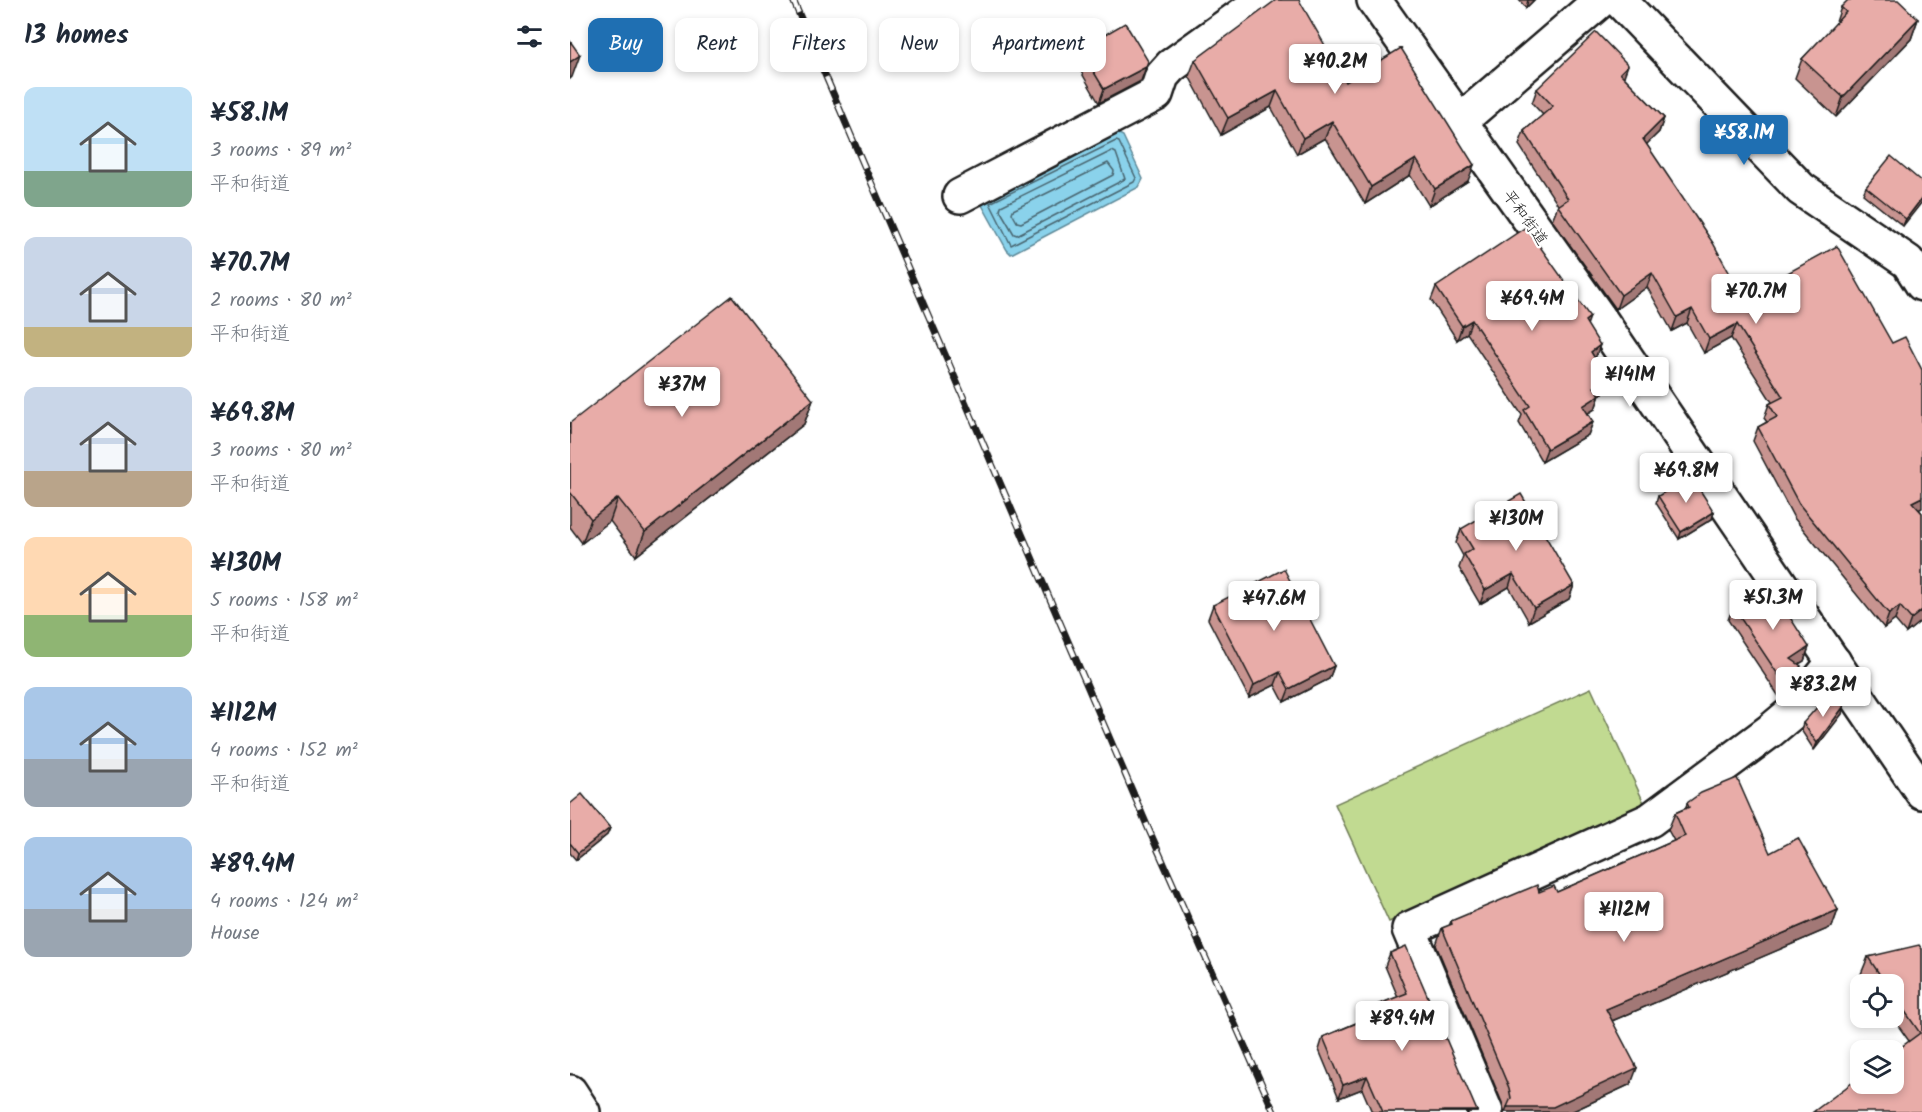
<!DOCTYPE html>
<html lang="en">
<head>
<meta charset="utf-8">
<style>
	body { margin:0; font-family:Kalam,"Klee One",sans-serif; background:#f6f6f7; color:#1f2937; height:100vh; display:flex; flex-direction:column; font-size:22px; white-space:nowrap }
	* { box-sizing:border-box; margin:0 }
	p { font-size:20px; color:#747a83 }
	.icon { flex:none; width:33px; height:33px; fill:none; stroke:currentColor; stroke-width:2; stroke-linecap:round; stroke-linejoin:round }
	.map { position:relative; flex:1; overflow:hidden }
	.details { display:flex; flex-direction:column; background:#fff; width:570px }
	.details>* { flex:none }
	.banner { position:absolute; left:18px; top:18px; width:570px; height:54px; display:flex; gap:12px }
	.fabs { position:absolute; left:1280px; top:974px; display:grid; gap:12px }
	.fabs a { display:grid; place-items:center; width:54px; height:54px; border-radius:12px; background:#fff; box-shadow:0 3px 9px #0003; font-size:30px }
	.price { position:absolute; translate:-50% -51px; padding:0 14px; border-radius:6px; background:#fff; color:#222; font-size:20px; line-height:39px; filter:drop-shadow(0 2px 3px #0008) }
	.price::after { content:''; position:absolute; left:50%; top:36px; width:18px; height:14px; margin-left:-9px; background:inherit; clip-path:polygon(0 0,100% 0,50% 100%) }
	.price.selected { background:#1f6fb2; color:#fff }
	ul { padding:0; list-style:none }
	li { display:flex; align-items:center; gap:18px; height:150px; padding:0 24px }
	li span { display:grid; place-items:center; flex:none; width:168px; height:120px; border-radius:12px; color:#555 }
	li>.icon { margin-inline-start:auto }
	span .icon { width:72px; height:72px; fill:#fffc; stroke-width:1 }
	li b { font-size:26px }
	h2 { display:flex; justify-content:space-between; align-items:center; height:72px; padding:0 24px; font-size:26px }
	.tag { padding:0 21px; border-radius:12px; background:#fff; box-shadow:0 3px 9px #0003; font-size:21px; line-height:54px }
	.tag.selected { background:#1f6fb2; color:#fff }
	main { display:flex; flex:1; min-height:0 }
	.map>svg:first-child { display:block }
	.green { fill:#c1da91; stroke:#6e7b56; stroke-width:1.5 }
	.water { fill:#8ad2eb; stroke:#5e8998; stroke-width:1.5 }
	.lines { fill:none; stroke-linecap:round; stroke-linejoin:round }
	.shore { stroke:#48656f; stroke-width:1.5 }
	.minor-casing { stroke:#1c1c1c; stroke-width:38 }
	.highway-casing { stroke:#1c1c1c; stroke-width:38 }
	.minor { stroke:#fff; stroke-width:33 }
	.highway { stroke:#fff; stroke-width:33 }
	.rail-casing { stroke:#1c1c1c; stroke-width:7 }
	.rail { stroke:#fff; stroke-width:4.5; stroke-dasharray:14; stroke-linecap:butt }
	.wall { fill:#c89490; stroke:#1c1c1c; stroke-width:1.5 }
	.shaded-wall { fill:#a27876; stroke:#1c1c1c; stroke-width:1.5 }
	.building { fill:#e8aca8; stroke:#1c1c1c; stroke-width:1.5 }
	.labels { text-anchor:middle; stroke-width:4.5; stroke-linejoin:round; paint-order:stroke }
	.street-label { font-size:16px; fill:#1c1c1c; stroke:#fff }
</style>
</head>
<body>
<main>
<section class="details">
<h2>13 homes<svg class="icon" aria-label="filters" viewBox="0 0 24 24"><path d="M4 7h16M4 17h16"/><circle cx="9" cy="7" r="2"/><circle cx="15" cy="17" r="2"/></svg></h2>
<ul>
<li><span style="background:linear-gradient(#bfe0f5 70%,#7fa58c 0)"><svg class="icon" aria-label="home" viewBox="0 0 24 24"><path d="M3 11l9-7 9 7M6 9v11h12V9"/></svg></span><div><b>¥58.1M</b><p>3 rooms · 89 m²</p><p>平和街道</p></div></li>
<li><span style="background:linear-gradient(#c9d6e8 75%,#c2b280 0)"><svg class="icon" aria-label="home" viewBox="0 0 24 24"><path d="M3 11l9-7 9 7M6 9v11h12V9"/></svg></span><div><b>¥70.7M</b><p>2 rooms · 80 m²</p><p>平和街道</p></div></li>
<li><span style="background:linear-gradient(#c9d6e8 70%,#b9a48a 0)"><svg class="icon" aria-label="home" viewBox="0 0 24 24"><path d="M3 11l9-7 9 7M6 9v11h12V9"/></svg></span><div><b>¥69.8M</b><p>3 rooms · 80 m²</p><p>平和街道</p></div></li>
<li><span style="background:linear-gradient(#ffd9b3 65%,#8fb573 0)"><svg class="icon" aria-label="home" viewBox="0 0 24 24"><path d="M3 11l9-7 9 7M6 9v11h12V9"/></svg></span><div><b>¥130M</b><p>5 rooms · 158 m²</p><p>平和街道</p></div></li>
<li><span style="background:linear-gradient(#a9c7e8 60%,#9aa5b1 0)"><svg class="icon" aria-label="home" viewBox="0 0 24 24"><path d="M3 11l9-7 9 7M6 9v11h12V9"/></svg></span><div><b>¥112M</b><p>4 rooms · 152 m²</p><p>平和街道</p></div></li>
<li><span style="background:linear-gradient(#a9c7e8 60%,#9aa5b1 0)"><svg class="icon" aria-label="home" viewBox="0 0 24 24"><path d="M3 11l9-7 9 7M6 9v11h12V9"/></svg></span><div><b>¥89.4M</b><p>4 rooms · 124 m²</p><p>House</p></div></li>
</ul>
</section>
<div class="map">
<svg width="1352" height="1112" viewBox="0 0 1352 1112">
	<rect width="100%" height="100%" fill="#fff"/>
	<filter id="ink" filterUnits="userSpaceOnUse"><feTurbulence type="fractalNoise" baseFrequency=".0167" numOctaves="2"/><feDisplacementMap in="SourceGraphic" scale="12" xChannelSelector="R" yChannelSelector="G"/><feConvolveMatrix kernelMatrix="1 2 1 2 8 2 1 2 1" color-interpolation-filters="sRGB"/></filter>
	<g filter="url(#ink)">
		<polygon class="green" points="1021,688 1075,805 819,922 765,804"/>
		<polygon class="water" points="547,133 553,136 573,179 569,187 441,254 437,250 412,205 415,199"/>
		<g class="lines">
			<g class="shore">
				<polygon points="546,141 549,142 566,178 564,182 441,245 420,203"/>
				<polygon points="542,151 546,153 555,179 447,235 444,234 430,210 431,206"/>
				<polygon points="538,163 544,171 543,175 451,223 447,222 442,213 443,210"/>
			</g>
			<defs>
				<g id="minor">
					<polyline points="804,0 1032,322 1352,792"/>
					<polyline points="1049,0 1231,189 1338,262 1352,284"/>
					<polyline points="888,123 1031,0"/>
					<polyline points="390,196 586,94 592,76 601,66 693,0"/>
					<polyline points="916,1112 839,929 1080,820 1200,731 1224,711 1264,662"/>
				</g>
				<polyline id="highway" points="0,1092 13,1112"/>
			</defs>
			<use href="#minor" class="minor-casing"/>
			<use href="#highway" class="highway-casing"/>
			<use href="#minor" class="minor"/>
			<use href="#highway" class="highway"/>
			<defs>
				<polyline id="rail" points="223,0 579,830 704,1112"/>
			</defs>
			<use href="#rail" class="rail-casing"/>
			<use href="#rail" class="rail"/>
		</g>
		<g class="wall">
			<polygon points="949,0 964,0 956,8"/>
			<polygon points="1271,7 1348,19 1341,39 1266,117 1225,78 1232,59 1265,25"/>
			<polygon points="510,49 571,81 529,103 506,63"/>
			<polygon points="625,60 776,82 898,181 859,206 840,175 795,204 755,138 727,154 701,107 651,135 619,76"/>
			<polygon points="1054,77 1094,118 1089,132 1076,144 1165,283 1183,292 1352,513 1352,620 1336,633 1325,620 1314,628 1224,518 1183,441 1188,427 1197,422 1194,418 1199,404 1202,402 1161,338 1134,353 1117,323 1102,331 1077,287 1046,309 982,220 988,205 949,145 954,131 973,115 962,103 967,89"/>
			<polygon points="1352,182 1333,226 1293,194 1296,187"/>
			<polygon points="866,287 1017,325 1033,393 1030,395 1025,409 1018,413 1023,422 1018,435 972,462 949,423 952,415 897,333 887,340 861,300"/>
			<polygon points="243,400 234,424 66,556 40,521 12,543 0,527 0,423"/>
			<polygon points="1088,496 1144,512 1142,519 1109,539 1086,503"/>
			<polygon points="891,529 1004,585 999,599 959,622 939,587 910,604 889,568 893,556 886,543"/>
			<polygon points="643,605 764,666 759,679 714,702 705,685 679,698 638,619"/>
			<polygon points="1163,607 1239,647 1234,661 1228,664 1226,679 1210,698 1158,620"/>
			<polygon points="1274,706 1272,714 1244,750 1231,730 1233,723"/>
			<polygon points="1117,803 1200,853 1268,910 1262,927 1042,1021 1061,1084 1001,1112 934,1112 933,1105 866,945 872,928 879,926 881,921 969,892 987,892 1104,841 1098,830 1105,813 1116,808"/>
			<polygon points="0,804 40,828 37,835 6,860 0,853"/>
			<polygon points="1352,949 1352,1112 1339,1041 1322,1017 1323,1017 1323,984 1299,984 1291,974 1298,957"/>
			<polygon points="820,953 907,1111 907,1112 802,1112 792,1089 769,1098 749,1050 753,1037 793,1020 797,1009 828,997 815,966"/>
		</g>
		<g class="shaded-wall">
			<polygon points="958,0 964,0 956,8"/>
			<polygon points="1348,19 1341,39 1266,117 1273,97"/>
			<polygon points="10,55 2,77 0,79 0,62"/>
			<polygon points="1058,65 1053,79 1050,73"/>
			<polygon points="576,67 571,81 529,103 534,89"/>
			<polygon points="707,91 701,107 651,135 658,118"/>
			<polygon points="1094,118 1089,132 1068,153 1073,139"/>
			<polygon points="762,121 755,138 727,154 733,138"/>
			<polygon points="846,159 840,175 795,204 801,187"/>
			<polygon points="904,165 898,181 859,206 865,189"/>
			<polygon points="1352,198 1352,202 1333,226 1336,219"/>
			<polygon points="1082,273 1077,287 1046,309 1051,295"/>
			<polygon points="1122,309 1117,323 1102,331 1107,317"/>
			<polygon points="1020,317 1015,331 1015,321"/>
			<polygon points="902,320 897,333 887,340 892,326"/>
			<polygon points="1167,324 1161,338 1134,353 1139,339"/>
			<polygon points="1030,345 1025,359 1021,352"/>
			<polygon points="1038,380 1033,393 1030,395 1025,409 1008,419 1013,406 1024,387"/>
			<polygon points="243,400 234,424 66,556 75,532"/>
			<polygon points="1023,422 1018,435 972,462 977,449"/>
			<polygon points="1352,497 1352,508 1337,516 1342,502"/>
			<polygon points="48,498 40,521 12,543 21,519"/>
			<polygon points="1144,512 1142,519 1109,539 1111,532"/>
			<polygon points="943,574 939,587 910,604 915,590"/>
			<polygon points="1004,585 999,599 959,622 964,608"/>
			<polygon points="1330,606 1325,620 1314,628 1319,614"/>
			<polygon points="1352,610 1352,620 1336,633 1341,619"/>
			<polygon points="1239,647 1234,661 1216,672 1221,659"/>
			<polygon points="764,666 759,679 714,702 719,689"/>
			<polygon points="1231,666 1226,679 1210,698 1215,685"/>
			<polygon points="710,672 705,685 679,698 684,685"/>
			<polygon points="1274,706 1272,714 1244,750 1247,743"/>
			<polygon points="40,828 37,835 6,860 8,853"/>
			<polygon points="1268,910 1262,927 1030,1026 1036,1009"/>
			<polygon points="1067,1068 1061,1084 1001,1112 935,1112 937,1107"/>
			<polygon points="797,1076 792,1089 769,1098 773,1085"/>
			<polygon points="873,1111 907,1111 907,1112 872,1112"/>
		</g>
		<g class="building">
			<polygon points="706,0 729,0 776,82 831,48 904,165 865,189 846,159 801,187 762,121 733,138 707,91 658,118 625,60"/>
			<polygon points="1278,0 1328,0 1348,19 1273,97 1232,59 1276,12 1271,7"/>
			<polygon points="555,23 578,61 576,67 534,89 510,49"/>
			<polygon points="1026,32 1058,65 1050,73 1094,118 1073,139 1143,243 1165,283 1175,278 1183,292 1267,246 1322,343 1335,337 1352,370 1352,497 1342,502 1352,513 1352,610 1341,619 1330,606 1319,614 1229,504 1188,427 1207,417 1199,404 1213,397 1167,324 1139,339 1122,309 1107,317 1082,273 1051,295 988,206 998,199 954,131 983,106 967,89"/>
			<polygon points="0,41 10,55 0,62"/>
			<polygon points="1321,156 1352,182 1352,198 1336,219 1296,187"/>
			<polygon points="956,227 1020,317 1015,321 1030,345 1021,352 1038,380 1024,387 1030,395 1013,406 1023,422 977,449 954,410 960,406 902,320 892,326 866,287"/>
			<polygon points="162,296 243,400 75,532 48,498 21,519 0,492 0,423"/>
			<polygon points="1121,476 1144,512 1111,532 1088,496"/>
			<polygon points="951,494 1004,585 964,608 943,574 915,590 894,554 903,549 891,529"/>
			<polygon points="714,569 764,666 719,689 710,672 684,685 643,605"/>
			<polygon points="1198,583 1239,647 1221,659 1231,666 1215,685 1163,607"/>
			<polygon points="1258,695 1274,706 1247,743 1233,723"/>
			<polygon points="1167,778 1200,853 1228,838 1268,910 1036,1009 1067,1068 983,1107 937,1107 941,1098 939,1088 872,928 882,924 881,921 967,885 969,892 984,886 987,892 1115,836 1105,813 1119,807 1117,803 1131,793"/>
			<polygon points="12,794 40,828 8,853 0,843 0,804"/>
			<polygon points="1349,945 1352,949 1352,1112 1243,1112 1290,1077 1290,1083 1323,1083 1323,1053 1350,1033 1323,994 1323,984 1316,984 1298,957"/>
			<polygon points="836,946 907,1111 873,1111 873,1112 813,1112 797,1076 773,1085 753,1037 801,1017 797,1009 837,993 820,953"/>
		</g>
	</g>
	<g class="labels">
		<g class="street-label">
			<text transform="translate(956 217) rotate(54)" y="6">平和街道</text>
		</g>
	</g>
</svg>
<div class="fabs">
<a><svg class="icon" aria-label="locate" viewBox="0 0 24 24"><circle cx="12" cy="12" r="6"/><path d="M12 2v4M12 18v4M2 12h4M18 12h4"/></svg></a>
<a><svg class="icon" aria-label="layers" viewBox="0 0 24 24"><path d="M12 4l9 5-9 5-9-5zM3 14l9 5 9-5"/></svg></a>
</div>
<b class="price" style="left:765px;top:95px">¥90.2M</b>
<b class="price selected" style="left:1174px;top:166px">¥58.1M</b>
<b class="price" style="left:1186px;top:325px">¥70.7M</b>
<b class="price" style="left:962px;top:332px">¥69.4M</b>
<b class="price" style="left:1060px;top:408px">¥141M</b>
<b class="price" style="left:112px;top:418px">¥37M</b>
<b class="price" style="left:1116px;top:504px">¥69.8M</b>
<b class="price" style="left:946px;top:552px">¥130M</b>
<b class="price" style="left:1203px;top:631px">¥51.3M</b>
<b class="price" style="left:704px;top:632px">¥47.6M</b>
<b class="price" style="left:1253px;top:718px">¥83.2M</b>
<b class="price" style="left:1054px;top:943px">¥112M</b>
<b class="price" style="left:832px;top:1052px">¥89.4M</b>
<div class="banner">
<a class="tag selected">Buy</a>
<a class="tag">Rent</a>
<a class="tag">Filters</a>
<a class="tag">New</a>
<a class="tag">Apartment</a>
</div>
</div>
</main>
</body>
</html>
